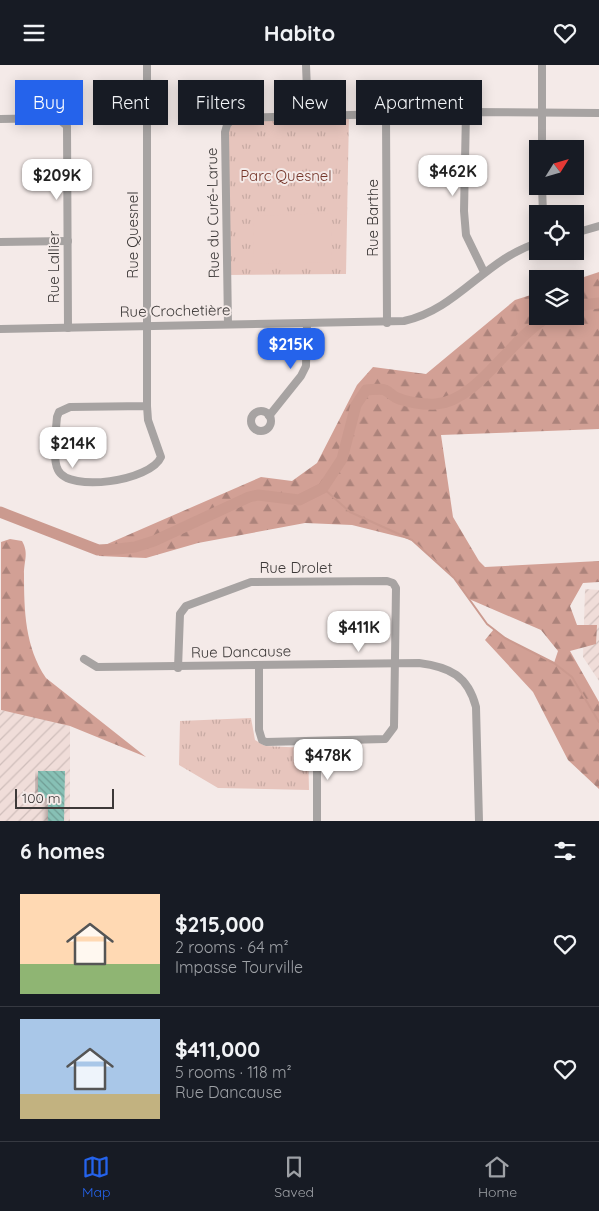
<!DOCTYPE html>
<html lang="en">
<head>
<meta charset="utf-8">
<style>
	body { margin:0; font-family:Quicksand,sans-serif; background:#20242c; color:#f1f3f6; height:100vh; display:flex; flex-direction:column; font-size:19px; white-space:nowrap }
	* { box-sizing:border-box; margin:0 }
	p { font-size:16px; color:#9ea1a6 }
	.icon { flex:none; width:28px; height:28px; fill:none; stroke:currentColor; stroke-width:2; stroke-linecap:round; stroke-linejoin:round }
	.map { position:relative; height:756px; overflow:hidden }
	.side { display:flex; flex-direction:column; background:#171b24; flex:1 }
	.side>* { flex:none }
	.guide { position:absolute; left:15px; top:15px; width:570px; height:45px; display:flex; gap:10px }
	.needle { width:32px; rotate:53deg }
	.fabs { position:absolute; left:529px; top:75px; display:grid; gap:10px }
	.fabs a { display:grid; place-items:center; width:55px; height:55px; border-radius:0px; background:#171b24; box-shadow:0 2px 12px #0003; font-size:25px }
	.scale { position:absolute; left:15px; bottom:12px; width:99px; box-sizing:border-box; padding-left:5px; border:2px solid #3d3938; border-top:0; font-size:14px; line-height:18px; white-space:nowrap; color:#3d3938; -webkit-text-stroke:4px #f4eae8; paint-order:stroke }
	.price { position:absolute; translate:-50% -42px; padding:0 11px; border-radius:10px; background:#fff; color:#222; font-size:16px; line-height:32px; filter:drop-shadow(0 1px 2px #0008) }
	.price::after { content:''; position:absolute; left:50%; top:30px; width:15px; height:11px; margin-left:-8px; background:inherit; clip-path:polygon(0 0,100% 0,50% 100%) }
	.price.on { background:#2563eb; color:#fff }
	ul { padding:0; list-style:none }
	li { display:flex; align-items:center; gap:15px; height:125px; padding:0 20px }
	li+li { border-top:1px solid #363941 }
	li span { display:grid; place-items:center; flex:none; width:140px; height:100px; border-radius:0px; color:#555 }
	li>.icon { margin-inline-start:auto }
	span .icon { width:60px; height:60px; fill:#fffc; stroke-width:1 }
	li b { font-size:21px }
	h2 { display:flex; justify-content:space-between; align-items:center; height:60px; padding:0 20px; font-size:21px }
	.tag { padding:0 18px; border-radius:0px; background:#171b24; box-shadow:0 2px 12px #0003; font-size:18px; line-height:45px }
	.tag.on { background:#2563eb; color:#fff }
	header { display:flex; justify-content:space-between; align-items:center; height:65px; padding:0 20px; background:#171b24; font-size:22px; font-weight:700 }
	.tab-bar { display:flex; justify-content:space-around; align-items:center; height:70px; border-top:1px solid #363941; background:#171b24; font-size:14px; color:#9ea1a6 }
	.tab-bar a { display:grid; justify-items:center; gap:2px }
	.tab-bar .on { color:#2563eb }
	.map>svg:first-child { display:block }
	.industrial { fill:url(#industrial-furrows) }
	.grass { fill:url(#grass-tufts) }
	.forest { fill:url(#forest-firs) }
	.pitch { fill:#e7c5bd }
	.lines { fill:none; stroke-linecap:round; stroke-linejoin:round }
	.stream { stroke:#cb9a8f; stroke-width:2 }
	.river { stroke:#cb9a8f; stroke-width:11 }
	.building { fill:url(#building-back-hatch); filter:url(#shadow) }
	.minor { stroke:#a7a3a2; stroke-width:8 }
	.labels { text-anchor:middle; stroke-width:4; stroke-linejoin:round; paint-order:stroke }
	.park-label { font-size:15px; fill:#743529; stroke:#f4eae8 }
	.street-label { font-size:15px; fill:#3d3938; stroke:#f4eae8 }
</style>
</head>
<body>
<header><svg class="icon" aria-label="menu" viewBox="0 0 24 24"><path d="M4 6h16M4 12h16M4 18h16"/></svg>Habito<svg class="icon" aria-label="heart" viewBox="0 0 24 24"><path d="M12 20l-8-8c-3-5 5-10 8-4 3-6 11-1 8 4z"/></svg></header>
<div class="map">
<svg width="599" height="756" viewBox="0 0 599 756">
	<defs>
		<pattern id="industrial-furrows" width="10" height="10" patternUnits="userSpaceOnUse" patternTransform="scale(1.25)"><rect width="10" height="10" fill="#f0ddd9"/><path d="M-1 1l2-2M0 10L10 0M9 11l2-2" fill="none" stroke="#cfbebb"/></pattern>
		<pattern id="grass-tufts" width="24" height="20" patternUnits="userSpaceOnUse" patternTransform="scale(1.25)"><rect width="24" height="20" fill="#e7c5bd"/><path d="M3 7l-1-3M5 7V3M7 7l1-3M15 17l-1-3M17 17v-4M19 17l1-3" fill="none" stroke="#c7aaa3"/></pattern>
		<pattern id="forest-firs" width="22" height="20" patternUnits="userSpaceOnUse" patternTransform="scale(1.25)"><rect width="22" height="20" fill="#d2a095"/><path d="M5 1l3.5 6h-7zM16 11l3.5 6h-7z" fill="#ac837b"/></pattern>
		<pattern id="building-back-hatch" width="6" height="6" patternUnits="userSpaceOnUse" patternTransform="scale(1.25)"><rect width="6" height="6" fill="#87c0b5"/><path d="M-1 5l2 2M0 0l6 6M5-1l2 2" fill="none" stroke="#709d94"/></pattern>
		<filter id="shadow"><feDropShadow dx="-3" dy="3" stdDeviation="2.5" flood-color="#0004"/></filter>
	</defs>
	<rect width="100%" height="100%" fill="#f4eae8"/>
	<g class="industrial">
		<polygon points="585,524 599,525 599,616 583,592"/>
		<polygon points="0,645 30,650 70,661 70,756 0,756"/>
	</g>
	<g class="grass">
		<polygon points="349,49 346,209 227,210 227,60 233,53"/>
		<polygon points="251,653 255,675 265,681 308,683 309,725 218,723 179,700 180,656"/>
	</g>
	<g class="forest">
		<polygon points="599,207 599,364 441,370 453,452 479,496 485,502 599,496 599,517 583,518 570,541 577,560 597,560 596,579 570,586 599,637 599,724 568,695 533,627 485,575 494,564 505,573 554,598 558,586 541,565 469,534 454,513 412,475 352,460 305,458 198,478 146,493 99,491 98,485 105,480 261,412 292,416 317,398 357,320 373,302 426,309 515,235 537,228 538,251 575,251 575,215"/>
		<path d="M 10,474 L 22,476 C 29,488 24,496 24,509 C 24,546 25,582 46,613 L 146,692 L 70,661 L 1,645 L 1,477 Z"/>
	</g>
	<polygon class="pitch" points="331,148 332,197 254,199 253,151"/>
	<g class="lines">
		<polyline class="stream" points="323,423 350,447 412,475 454,513 487,559 505,573 554,598 572,612 599,657"/>
		<g class="river">
			<polyline points="575,241 599,238"/>
			<path d="M 0,447 L 98,485 L 118,484 L 135,482 L 154,476 L 249,432 L 258,430 L 299,435 L 323,423 L 342,394 L 356,340 L 366,325 C 372,325 380,323 385,325 C 389,327 392,330 395,332 C 405,337 424,340 436,339 C 479,336 511,271 550,251"/>
		</g>
	</g>
	<polygon class="building" points="38,706 65,706 64,756 48,756 48,733 38,733"/>
	<g class="lines">
		<g class="minor">
			<polyline points="306,0 308,50"/>
			<polyline points="542,0 542,84"/>
			<polyline points="466,47 464,146 466,170 484,207"/>
			<polyline points="386,49 387,258"/>
			<polyline points="0,54 57,53 67,61 68,263"/>
			<polyline points="542,121 543,149"/>
			<polyline points="575,168 599,161"/>
			<polyline points="0,177 68,176"/>
			<polyline points="228,259 225,67 227,60 233,53 466,47 599,48"/>
			<path d="M 0,264 L 404,256 C 457,245 486,193 538,178"/>
			<path d="M 147,341 L 70,342 L 59,347 L 57,352 C 56,365 52,394 58,405 C 69,428 151,416 161,392 L 148,355 L 147,341 L 147,0"/>
			<circle cx="261" cy="356" r="10"/>
			<polyline points="269,351 301,311 306,301 307,258"/>
			<path d="M 84,594 L 97,602 L 419,598 C 450,602 468,611 476,642 L 479,756"/>
			<polyline points="178,603 180,549 186,541 251,517 387,516 393,518 396,523 394,662 385,674 266,677 262,675 259,665 259,600"/>
			<polyline points="317,756 317,677"/>
		</g>
	</g>
	<g class="labels">
		<g class="park-label">
			<text x="286" y="116">Parc Quesnel</text>
		</g>
		<g class="street-label">
			<text transform="translate(213 148) rotate(-91)" y="5">Rue du Curé-Larue</text>
			<text transform="translate(373 153) rotate(-90)" y="5">Rue Barthe</text>
			<text transform="translate(133 170) rotate(-90)" y="5">Rue Quesnel</text>
			<text transform="translate(54 202) rotate(-90)" y="5">Rue Lallier</text>
			<text transform="translate(175 246) rotate(-1)" y="5">Rue Crochetière</text>
			<text x="296" y="508">Rue Drolet</text>
			<text transform="translate(241 587) rotate(-1)" y="5">Rue Dancause</text>
		</g>
	</g>
</svg>
<div class="fabs">
<a><svg class="needle" viewBox="-14 -14 28 28"><path d="M0-13l5 13h-10z" fill="#e53935"/><path d="M0 13l5-13h-10z" fill="#9ea1a6"/></svg></a>
<a><svg class="icon" aria-label="locate" viewBox="0 0 24 24"><circle cx="12" cy="12" r="6"/><path d="M12 2v4M12 18v4M2 12h4M18 12h4"/></svg></a>
<a><svg class="icon" aria-label="layers" viewBox="0 0 24 24"><path d="M12 4l9 5-9 5-9-5zM3 14l9 5 9-5"/></svg></a>
</div>
<div class="scale">100 m</div>
<b class="price" style="left:453px;top:132px">$462K</b>
<b class="price" style="left:57px;top:136px">$209K</b>
<b class="price on" style="left:291px;top:305px">$215K</b>
<b class="price" style="left:73px;top:404px">$214K</b>
<b class="price" style="left:359px;top:588px">$411K</b>
<b class="price" style="left:328px;top:716px">$478K</b>
<div class="guide">
<a class="tag on">Buy</a>
<a class="tag">Rent</a>
<a class="tag">Filters</a>
<a class="tag">New</a>
<a class="tag">Apartment</a>
</div>
</div>
<section class="side">
<h2>6 homes<svg class="icon" aria-label="filters" viewBox="0 0 24 24"><path d="M4 7h16M4 17h16"/><circle cx="9" cy="7" r="2"/><circle cx="15" cy="17" r="2"/></svg></h2>
<ul>
<li><span style="background:linear-gradient(#ffd9b3 70%,#8fb573 0)"><svg class="icon" aria-label="home" viewBox="0 0 24 24"><path d="M3 11l9-7 9 7M6 9v11h12V9"/></svg></span><div><b>$215,000</b><p>2 rooms · 64 m²</p><p>Impasse Tourville</p></div><svg class="icon" aria-label="heart" viewBox="0 0 24 24"><path d="M12 20l-8-8c-3-5 5-10 8-4 3-6 11-1 8 4z"/></svg></li>
<li><span style="background:linear-gradient(#a9c7e8 75%,#c2b280 0)"><svg class="icon" aria-label="home" viewBox="0 0 24 24"><path d="M3 11l9-7 9 7M6 9v11h12V9"/></svg></span><div><b>$411,000</b><p>5 rooms · 118 m²</p><p>Rue Dancause</p></div><svg class="icon" aria-label="heart" viewBox="0 0 24 24"><path d="M12 20l-8-8c-3-5 5-10 8-4 3-6 11-1 8 4z"/></svg></li>
</ul>
</section>
<nav class="tab-bar">
<a class="on"><svg class="icon" aria-label="map" viewBox="0 0 24 24"><path d="M3 6l6-2 6 2 6-2v14l-6 2-6-2-6 2zM9 4v14M15 6v14"/></svg>Map</a>
<a><svg class="icon" aria-label="saved" viewBox="0 0 24 24"><path d="M7 4h10v16l-5-4-5 4z"/></svg>Saved</a>
<a><svg class="icon" aria-label="home" viewBox="0 0 24 24"><path d="M3 11l9-7 9 7M6 9v11h12V9"/></svg>Home</a>
</nav>
</body>
</html>
